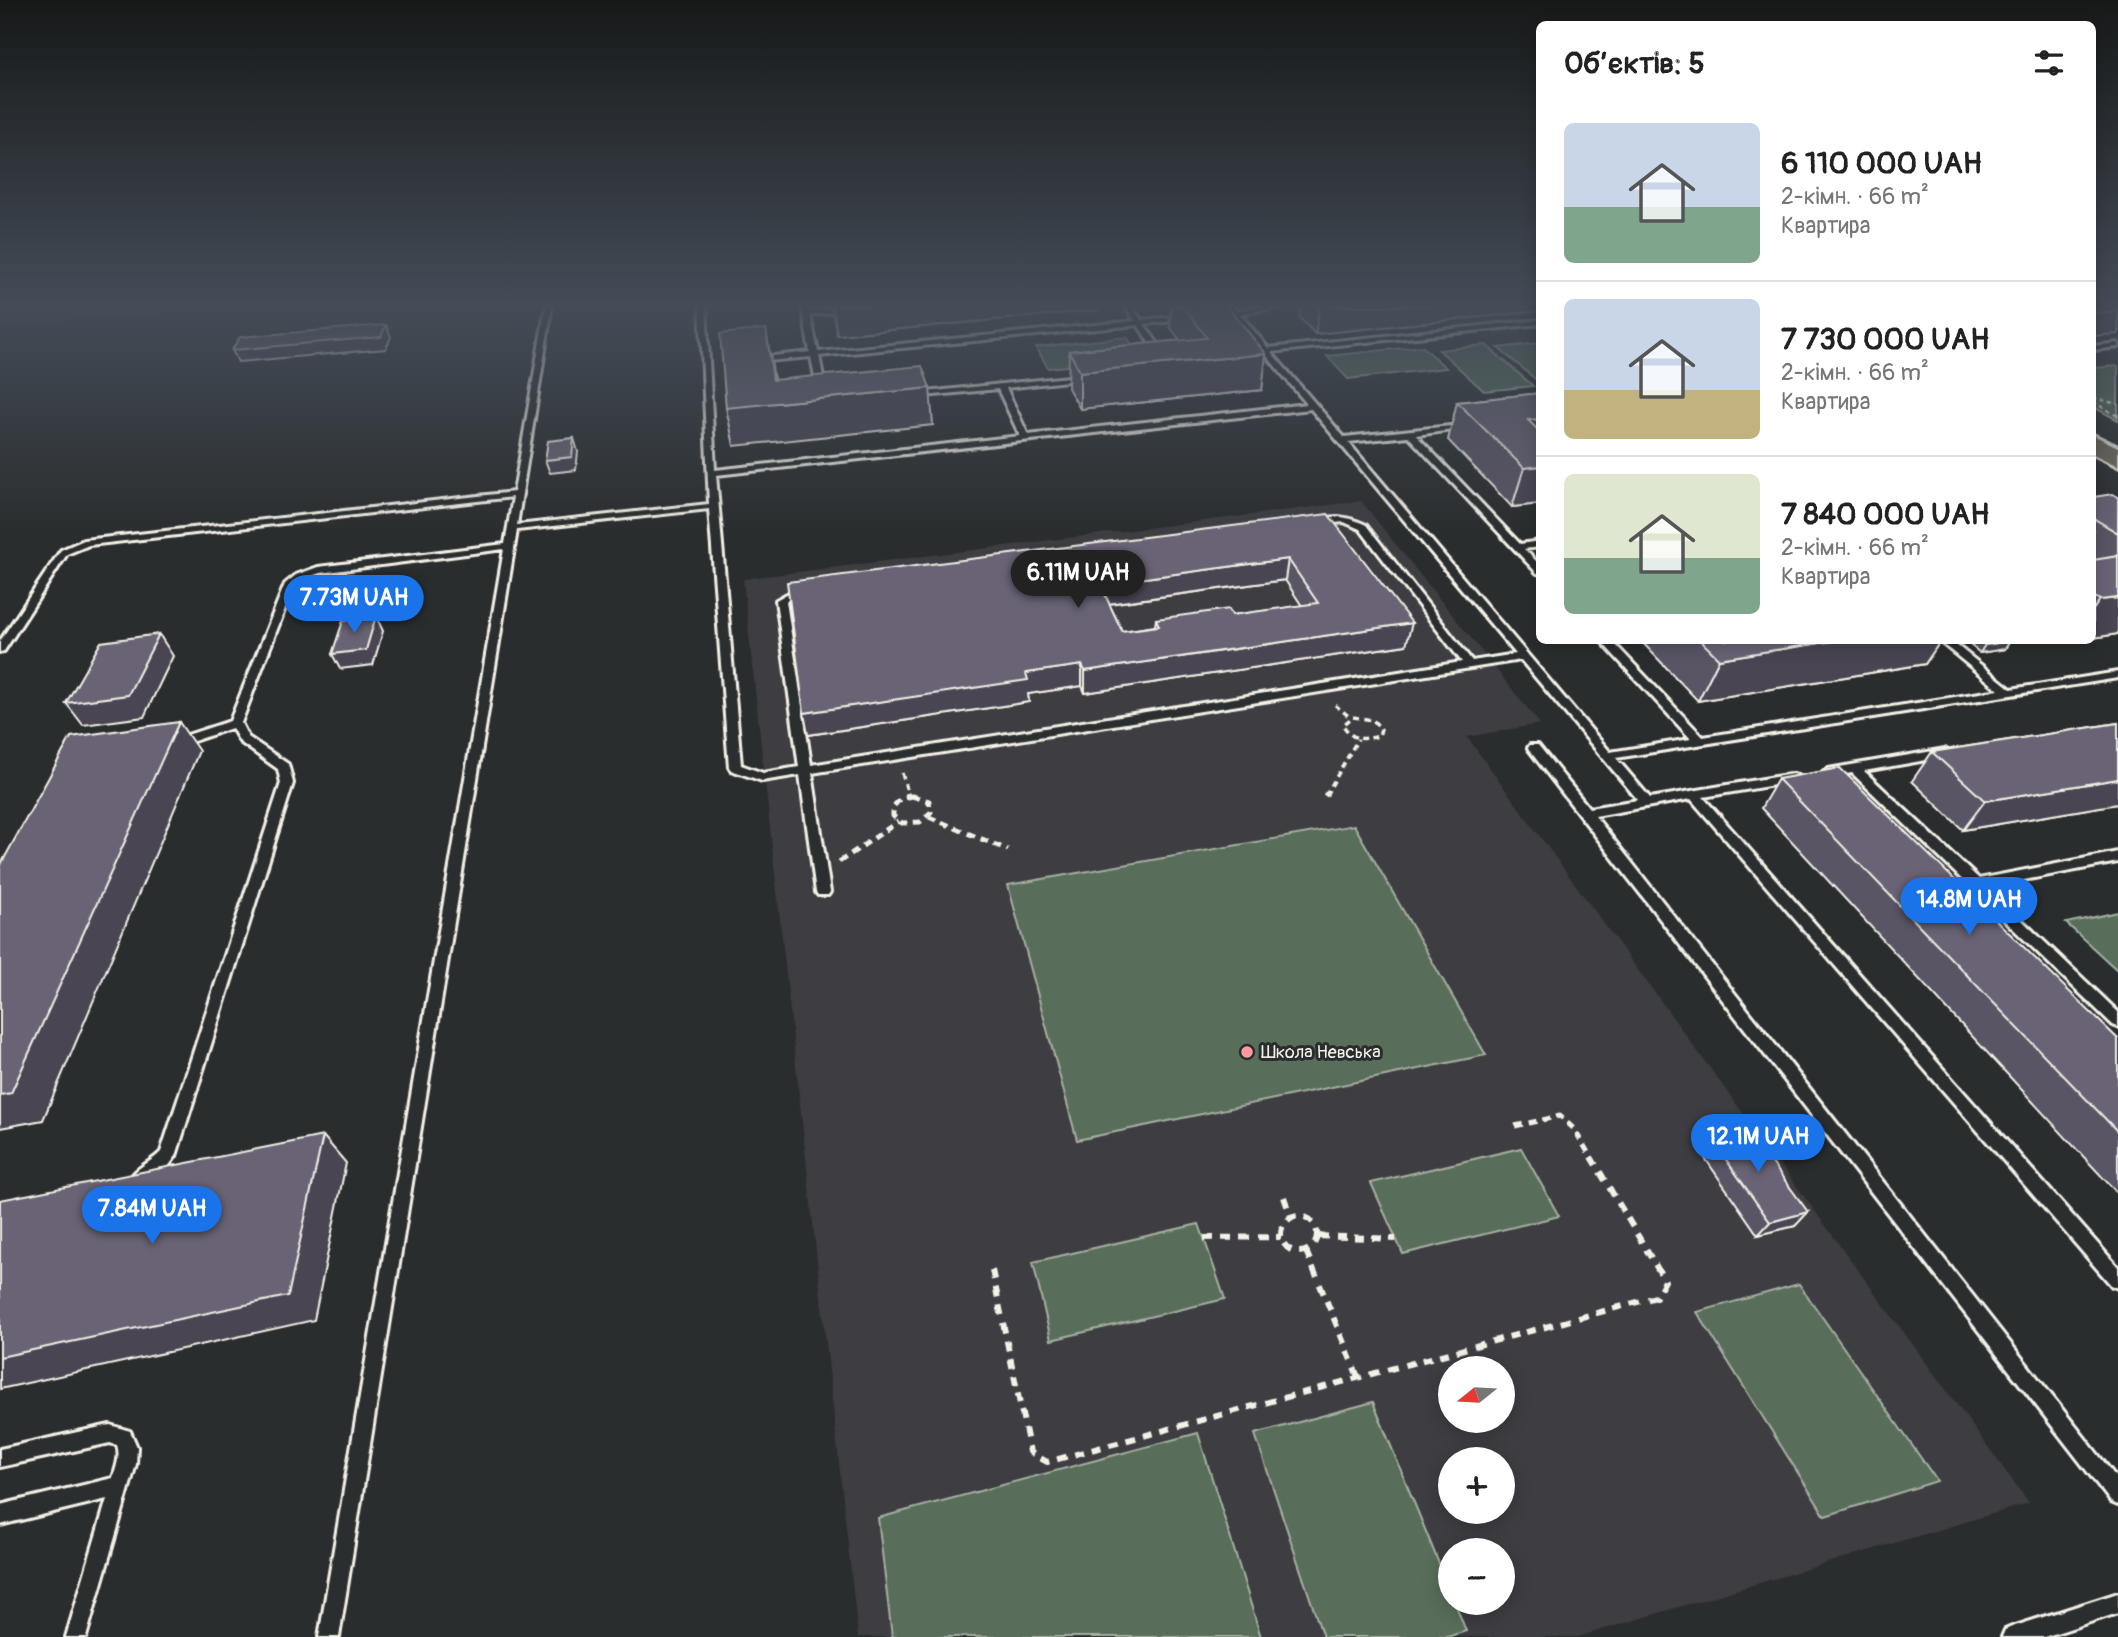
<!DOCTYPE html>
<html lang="uk">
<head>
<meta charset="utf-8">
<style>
	body { margin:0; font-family:Pangolin,sans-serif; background:#f6f6f6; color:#222; height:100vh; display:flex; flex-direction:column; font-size:26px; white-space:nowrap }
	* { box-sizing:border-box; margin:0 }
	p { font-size:23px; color:#767676 }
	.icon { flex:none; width:38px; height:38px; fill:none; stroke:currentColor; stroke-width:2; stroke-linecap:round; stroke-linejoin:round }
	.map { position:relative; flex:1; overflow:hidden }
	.drawer { position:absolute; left:1536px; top:21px; width:560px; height:623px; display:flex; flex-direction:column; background:#fff; border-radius:10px; box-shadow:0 4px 18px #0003 }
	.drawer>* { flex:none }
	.needle { width:46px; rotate:252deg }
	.fabs { position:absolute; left:1438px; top:1356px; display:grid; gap:14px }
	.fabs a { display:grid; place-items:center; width:77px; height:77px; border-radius:50%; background:#fff; box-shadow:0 4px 18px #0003; font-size:35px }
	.price { position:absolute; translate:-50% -60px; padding:0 16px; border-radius:24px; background:#1a73e8; color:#fff; font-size:23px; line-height:46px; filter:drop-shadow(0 2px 4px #0008) }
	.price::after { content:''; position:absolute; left:50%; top:42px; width:21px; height:16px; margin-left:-10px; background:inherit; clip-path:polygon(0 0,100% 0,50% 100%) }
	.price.on { background:#222; color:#fff }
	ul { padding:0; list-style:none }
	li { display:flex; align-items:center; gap:21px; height:175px; padding:0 28px }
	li+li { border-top:2px solid #e0e0e0 }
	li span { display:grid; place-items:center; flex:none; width:196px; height:140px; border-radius:10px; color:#555 }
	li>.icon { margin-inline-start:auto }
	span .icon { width:84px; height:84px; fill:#fffc; stroke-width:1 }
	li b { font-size:30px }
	h2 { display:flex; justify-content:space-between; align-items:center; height:84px; padding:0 28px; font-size:30px }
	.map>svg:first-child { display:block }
	.built { fill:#3d3d43; fill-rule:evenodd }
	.green { fill:#586e5a; stroke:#a6b0a1; stroke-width:2 }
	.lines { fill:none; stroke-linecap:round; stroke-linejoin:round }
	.service-casing { stroke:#f4f1e8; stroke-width:6 }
	.trunk-casing { stroke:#f4f1e8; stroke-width:6 }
	.path-far3 { stroke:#f4f1e8; stroke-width:2.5; stroke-dasharray:4.5 3.5; stroke-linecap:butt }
	.path-far2 { stroke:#f4f1e8; stroke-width:3.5; stroke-dasharray:6 4.5; stroke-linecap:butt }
	.path-far1 { stroke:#f4f1e8; stroke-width:5; stroke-dasharray:8 6; stroke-linecap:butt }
	.path { stroke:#f4f1e8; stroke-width:6; stroke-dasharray:10 8; stroke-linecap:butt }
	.service { fill:#2a2d2e; fill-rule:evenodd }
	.trunk { fill:#726b5a; fill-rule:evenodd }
	.wall { fill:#5a5565; stroke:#f4f1e8; stroke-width:2; fill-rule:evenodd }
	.shaded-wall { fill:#4a4552; stroke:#f4f1e8; stroke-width:2 }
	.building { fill:#696375; stroke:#f4f1e8; stroke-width:2; fill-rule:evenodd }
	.poi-dot { fill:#ff9aa2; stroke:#2a2d2e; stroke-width:2.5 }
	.labels { text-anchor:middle; stroke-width:6; stroke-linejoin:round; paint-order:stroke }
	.poi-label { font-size:18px; fill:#f4f1e8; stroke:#2a2d2e; text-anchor:start }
</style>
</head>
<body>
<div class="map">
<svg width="2118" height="1637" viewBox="0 0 2118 1637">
	<rect width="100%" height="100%" fill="#2a2d2e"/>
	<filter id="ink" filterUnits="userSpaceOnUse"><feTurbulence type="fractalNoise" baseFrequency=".0143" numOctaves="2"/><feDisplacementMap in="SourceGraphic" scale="14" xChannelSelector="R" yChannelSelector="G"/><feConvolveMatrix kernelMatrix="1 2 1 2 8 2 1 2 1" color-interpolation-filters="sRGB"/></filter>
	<g filter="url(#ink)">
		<g class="built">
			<polygon points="0,306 91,308 241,306 0,325"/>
			<path d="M 1361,501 L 1540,724 L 1467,737 L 2029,1503 L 1578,1637 L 858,1637 L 743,579 ZM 1451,1368 L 1503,1368 L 1503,1421 L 1451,1421 ZM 1451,1460 L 1503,1460 L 1503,1512 L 1451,1512 ZM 1451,1550 L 1503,1550 L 1503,1603 L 1451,1603 Z"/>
		</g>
		<g class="green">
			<polygon points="1127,337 1141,358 1048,368 1036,347"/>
			<polygon points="1540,343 1540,383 1498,348"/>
			<polygon points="1485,345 1486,345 1533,386 1484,391 1439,350"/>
			<polygon points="1422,346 1446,368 1348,379 1327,356"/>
			<polygon points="2118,366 2118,420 2093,407 2093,368"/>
			<polygon points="1354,825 1486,1055 1077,1140 1008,885"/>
			<polygon points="2118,912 2118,971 2066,923"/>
			<polygon points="1521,1148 1559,1216 1403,1254 1371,1183"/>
			<polygon points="1199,1224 1225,1299 1051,1340 1033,1262"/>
			<polygon points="1799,1284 1937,1481 1825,1516 1697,1312"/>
			<polygon points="1373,1402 1451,1593 1451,1603 1455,1603 1466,1631 1447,1637 1323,1637 1255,1434"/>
			<polygon points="1198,1433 1261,1637 892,1637 878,1518"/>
		</g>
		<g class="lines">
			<defs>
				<g id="service">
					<path d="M 546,306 L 552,306 L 517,525 L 709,504 L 700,306 L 706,306 L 715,470 L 1020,436 L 998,389 L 913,397 L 913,393 L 916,393 L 1088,375 L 1089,377 L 1085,379 L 1006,388 L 1028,435 L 1307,404 L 1233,315 L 1227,315 L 1227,313 L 1230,312 L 1226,306 L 1233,306 L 1237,311 L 1265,306 L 1282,306 L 1240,314 L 1268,348 L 1540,320 L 1540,324 L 1271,352 L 1344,437 L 1470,424 L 1471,426 L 1467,428 L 1416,435 L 1520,544 L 1540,541 L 1540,547 L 1524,549 L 1540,565 L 1540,574 L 1537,573 L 1408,436 L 1348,442 L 1610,752 L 1691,739 L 1600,640 L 1611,640 L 1703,737 L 1999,690 L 1938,640 L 1950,640 L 2011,689 L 2118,672 L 2118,678 L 1616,758 L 1650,798 L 1793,774 L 1797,775 L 1799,778 L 1797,781 L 1793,782 L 1703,797 L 2118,1267 L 2118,1288 L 2112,1286 L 1691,799 L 1595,816 L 2118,1480 L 2118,1505 L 2111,1502 L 1530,751 L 1528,748 L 1530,745 L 1538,745 L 1589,808 L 1638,800 L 1521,660 L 812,773 L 830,892 L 828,895 L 818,895 L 816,892 L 800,775 L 762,781 L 731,770 L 729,767 L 709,509 L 517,530 L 339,1637 L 319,1637 L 504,549 L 320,573 L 302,579 L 294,585 L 241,723 L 248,737 L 288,764 L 293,783 L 176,1156 L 165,1171 L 140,1183 L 134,1181 L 132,1176 C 136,1168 153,1161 161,1152 L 281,783 L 278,769 L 240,742 L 232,728 L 176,747 L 170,743 L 172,740 L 230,721 L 285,584 L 296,575 L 318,567 L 505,544 L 513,497 L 89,545 L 67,554 L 4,651 L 0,652 L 0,641 L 61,550 L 84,540 L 514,492 ZM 1311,409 L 1516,654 L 1472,661 L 1366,525 C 1349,517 1332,513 1314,523 L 1316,525 L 1344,522 L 1360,529 L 1462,662 L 811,765 L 786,601 L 804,591 L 804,587 L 801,586 L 776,600 L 799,767 L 763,773 L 741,765 L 716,475 Z"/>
					<polygon points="802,306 808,306 809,311 855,306 880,306 877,308 810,315 818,352 1135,321 1125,306 1132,306 1141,320 1186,316 1190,318 1186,320 1144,324 1166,355 1162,357 1159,357 1138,325 819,356 826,392 822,394 818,392 811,357 755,362 751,360 755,358 810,352"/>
					<polygon points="2118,343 2118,347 2093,350 2093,346"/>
					<polygon points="1945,749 1951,753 1949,756 1864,771 1979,879 2118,852 2118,862 1987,887 2118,1012 2118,1027 2113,1025 1852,773 1828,777 1822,773 1828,769"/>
					<path d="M 110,1425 L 130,1431 L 137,1447 L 136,1464 L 86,1637 L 66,1637 L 107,1499 L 0,1525 L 0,1505 L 113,1478 C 116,1468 121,1456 117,1445 L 110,1443 L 0,1467 L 0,1449 Z"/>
					<polygon points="2118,1593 2118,1613 2044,1637 2002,1637 2005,1630 2012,1627"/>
				</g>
				<polygon id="trunk" points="2093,435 2118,447 2118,466 2093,454"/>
			</defs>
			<use href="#service" class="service-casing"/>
			<use href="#trunk" class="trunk-casing"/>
			<g class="path-far3">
				<polyline points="2093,398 2118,404"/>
				<polyline points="2093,402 2118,416"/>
			</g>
			<g class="path-far2">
				<polyline points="1335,705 1350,717"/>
				<path d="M 1353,717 L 1373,720 L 1381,729 L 1379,736 C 1362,740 1353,741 1343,725 Z"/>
				<polyline points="902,773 908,795"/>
				<polyline points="1326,795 1358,739"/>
			</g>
			<g class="path-far1">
				<polyline points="907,793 908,796"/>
				<polygon points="912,796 929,801 931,812 920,822 902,823 893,816 893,807 900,799"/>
				<polyline points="1325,796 1327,793"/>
				<polyline points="929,817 1008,850"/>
				<polyline points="839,862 899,821"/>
				<polyline points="1515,1126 1560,1116 1574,1129 1592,1159"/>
			</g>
			<g class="path">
				<polyline points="1284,1197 1291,1217"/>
				<circle cx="1299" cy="1234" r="18"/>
				<polyline points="1318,1236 1396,1239"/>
				<polyline points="1204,1238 1281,1237"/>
				<polyline points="1306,1251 1358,1377"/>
				<polyline points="992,1270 1030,1452 1047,1462 1656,1297 1665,1281 1591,1157"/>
			</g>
			<use href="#service" class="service"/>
			<use href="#trunk" class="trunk"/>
		</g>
		<g class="wall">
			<polygon points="831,306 1099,306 1099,310 837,335"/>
			<polygon points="1171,306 1227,306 1266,354 1262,390 1080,409 1068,388 1069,351 1180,340 1170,327"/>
			<polygon points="1301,306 1540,306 1315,334 1299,317"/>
			<polygon points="1540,393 1540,504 1512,507 1448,440 1457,402"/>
			<polygon points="2093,497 2118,497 2118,634 2093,638"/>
			<path d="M 1328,514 L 1406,645 L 1085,693 L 1082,686 L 1028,694 L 1029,702 L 808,735 L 804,713 ZM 1285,580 L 1302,606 L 1232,615 L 1156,619 L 1155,626 L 1122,631 L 1109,604 Z"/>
			<polygon points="1640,640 1941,640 1925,664 1698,701"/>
			<polygon points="1964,640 2008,640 2005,649 1980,653"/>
			<polygon points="2118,723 2118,804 1963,830 1912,781 1932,752"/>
			<polygon points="1778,779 2118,1039 2118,1194 1761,808"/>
			<polygon points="1708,1134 1808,1212 1795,1226 1758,1235 1698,1148"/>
		</g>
		<g class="shaded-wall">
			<polygon points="833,306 1099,306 1099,310 837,335"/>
			<polygon points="1320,306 1540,306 1540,311 1315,334"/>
			<polygon points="2118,311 2118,334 2093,336 2093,313"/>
			<polygon points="386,325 391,337 386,349 238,362 232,350"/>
			<polygon points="766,329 778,403 930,388 933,425 734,446 726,408 773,380"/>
			<polygon points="1266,354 1262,390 1080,409 1080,372"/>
			<polygon points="1540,419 1540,456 1528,420"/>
			<polygon points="574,438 578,452 576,470 550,473 545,460"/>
			<polygon points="1540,466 1540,504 1512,507 1524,468"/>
			<polygon points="1288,559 1285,580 1099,605 1100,584"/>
			<polygon points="2118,598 2118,634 2093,638 2093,610 2100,600"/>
			<polygon points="376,616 383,631 373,665 340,669 332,654"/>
			<polygon points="1412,623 1406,645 1085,693 1085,671"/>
			<polygon points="159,634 173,656 144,717 83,725 66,703"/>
			<polygon points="1839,640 1941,640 1925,664 1698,701 1719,659"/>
			<polygon points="2010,641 2005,649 1980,653 1985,645"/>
			<polygon points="1082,665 1082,686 1028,694 1029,702 808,735 804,713 1026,673"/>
			<polygon points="179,722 199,751 43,1120 0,1128 0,1095"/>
			<polygon points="2118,779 2118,804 1963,830 1985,801"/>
			<polygon points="323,1136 346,1163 314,1320 0,1389 0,1357"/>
			<polygon points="1808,1212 1795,1226 1758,1235 1770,1222"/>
		</g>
		<g class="building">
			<polygon points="1183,306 1227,306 1266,354 1080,372 1069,351 1207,338"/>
			<polygon points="2093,306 2118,306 2118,311 2093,313"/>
			<polygon points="386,325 381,337 232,350 240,337"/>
			<polygon points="766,329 773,380 922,366 930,388 726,408 720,334"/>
			<polygon points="1540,393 1540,419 1528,420 1540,432 1540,466 1524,468 1457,402"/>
			<polygon points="574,438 572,457 545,460 548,441"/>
			<polygon points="2113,494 2118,497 2118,533 2093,518 2093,497"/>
			<path d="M 1328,514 L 1412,623 L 1085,671 L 1082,665 L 1026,673 L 1028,680 L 804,713 L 787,582 ZM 1288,559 L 1318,603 L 1232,615 L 1229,609 L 1156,619 L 1159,626 L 1122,631 L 1100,584 Z"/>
			<polygon points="2118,556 2118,598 2100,600 2093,596 2093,560"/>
			<polygon points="376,616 366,650 332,654 343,621"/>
			<polygon points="159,634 128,695 66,703 101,642"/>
			<polygon points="1700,640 1839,640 1719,659"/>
			<polygon points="1979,640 2008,640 2010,641 1985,645"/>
			<polygon points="179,722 11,1093 0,1095 0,866 71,737"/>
			<polygon points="2118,723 2118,779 1985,801 1932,752"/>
			<polygon points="1840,768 2118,1039 2118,1132 1778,779"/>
			<polygon points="1745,1126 1808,1212 1770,1222 1708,1134"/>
			<polygon points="323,1136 288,1296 0,1357 0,1200"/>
		</g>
	</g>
	<linearGradient id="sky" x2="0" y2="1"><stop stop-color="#171919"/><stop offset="0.57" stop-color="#444c57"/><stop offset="1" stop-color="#444c57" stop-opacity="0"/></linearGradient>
	<rect width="2118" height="535" fill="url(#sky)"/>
	<circle class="poi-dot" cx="1247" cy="1052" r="7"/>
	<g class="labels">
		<g class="poi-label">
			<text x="1261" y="1058">Школа Невська</text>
		</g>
	</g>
</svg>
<div class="fabs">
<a><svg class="needle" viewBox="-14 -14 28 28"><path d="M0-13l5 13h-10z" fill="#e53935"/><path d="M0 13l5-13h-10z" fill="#767676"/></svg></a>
<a>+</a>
<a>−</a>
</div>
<b class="price on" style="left:1078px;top:610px">6.11M UAH</b>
<b class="price" style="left:354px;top:635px">7.73M UAH</b>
<b class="price" style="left:1969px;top:937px">14.8M UAH</b>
<b class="price" style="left:1758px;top:1174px">12.1M UAH</b>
<b class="price" style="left:152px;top:1246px">7.84M UAH</b>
<section class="drawer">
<h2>Об’єктів: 5<svg class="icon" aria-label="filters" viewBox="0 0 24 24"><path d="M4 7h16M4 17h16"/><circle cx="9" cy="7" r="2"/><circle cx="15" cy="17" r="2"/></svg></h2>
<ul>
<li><span style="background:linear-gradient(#c9d6e8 60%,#7fa58c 0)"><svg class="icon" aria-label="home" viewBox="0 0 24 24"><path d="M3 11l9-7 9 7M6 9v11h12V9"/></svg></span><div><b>6 110 000 UAH</b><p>2-кімн. · 66 m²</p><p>Квартира</p></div></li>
<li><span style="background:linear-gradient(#c9d6e8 65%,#c2b280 0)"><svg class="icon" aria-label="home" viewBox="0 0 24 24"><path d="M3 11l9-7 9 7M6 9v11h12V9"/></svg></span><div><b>7 730 000 UAH</b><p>2-кімн. · 66 m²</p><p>Квартира</p></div></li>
<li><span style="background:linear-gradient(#dfe7d0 60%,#7fa58c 0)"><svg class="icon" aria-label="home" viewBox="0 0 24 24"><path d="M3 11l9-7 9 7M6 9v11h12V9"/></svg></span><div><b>7 840 000 UAH</b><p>2-кімн. · 66 m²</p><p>Квартира</p></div></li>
</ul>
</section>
</div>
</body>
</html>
